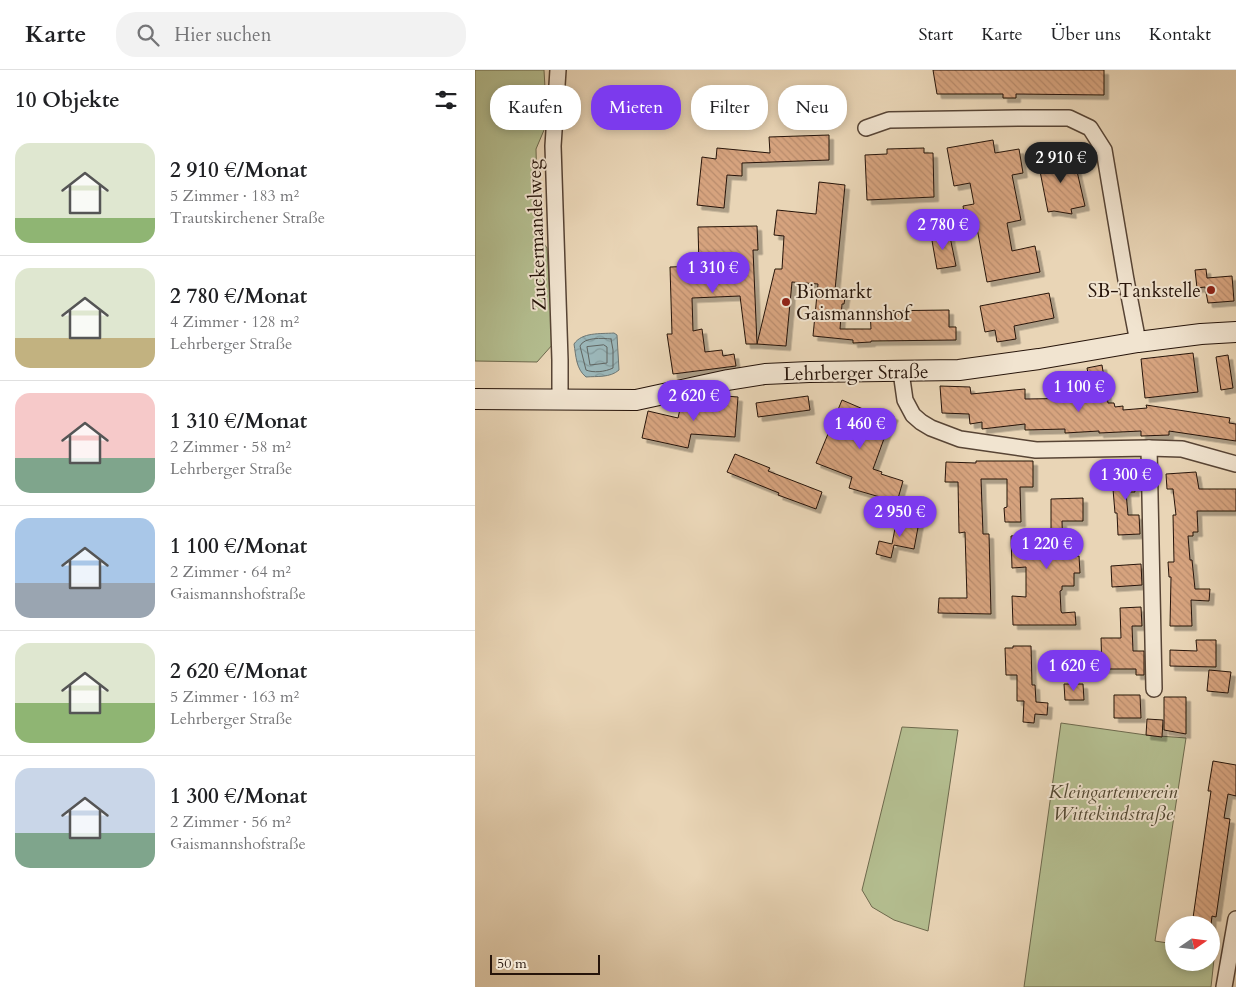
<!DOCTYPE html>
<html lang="de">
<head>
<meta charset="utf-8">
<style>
	body { margin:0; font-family:Cardo,serif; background:#f2f2f2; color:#202124; height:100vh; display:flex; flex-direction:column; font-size:19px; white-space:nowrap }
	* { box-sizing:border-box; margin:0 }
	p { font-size:16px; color:#757577 }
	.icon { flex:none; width:28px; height:28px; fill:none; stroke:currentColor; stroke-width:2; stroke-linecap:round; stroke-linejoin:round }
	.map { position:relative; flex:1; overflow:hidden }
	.panel { display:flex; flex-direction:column; background:#fff; width:475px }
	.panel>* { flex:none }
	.banner { position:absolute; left:15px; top:15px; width:475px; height:45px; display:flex; gap:10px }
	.needle { width:32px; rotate:76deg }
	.tools { position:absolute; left:690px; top:846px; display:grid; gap:10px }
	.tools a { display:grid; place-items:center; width:55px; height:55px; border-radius:50%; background:#fff; box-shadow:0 2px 8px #0003; font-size:25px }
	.scale { position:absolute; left:15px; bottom:12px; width:110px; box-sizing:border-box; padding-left:5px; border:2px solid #26140a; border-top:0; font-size:14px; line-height:18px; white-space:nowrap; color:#26140a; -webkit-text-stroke:4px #f1e4d0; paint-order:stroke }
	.price { position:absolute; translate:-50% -42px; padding:0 11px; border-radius:18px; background:#7c3aed; color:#fff; font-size:16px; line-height:32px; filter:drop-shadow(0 1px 2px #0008) }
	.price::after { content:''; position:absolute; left:50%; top:30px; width:15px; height:11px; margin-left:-8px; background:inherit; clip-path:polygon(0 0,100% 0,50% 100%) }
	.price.on { background:#222; color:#fff }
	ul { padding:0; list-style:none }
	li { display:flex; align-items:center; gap:15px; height:125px; padding:0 15px }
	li+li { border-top:1px solid #e0e0e0 }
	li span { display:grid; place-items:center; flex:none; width:140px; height:100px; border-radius:15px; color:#555 }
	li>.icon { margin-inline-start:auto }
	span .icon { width:60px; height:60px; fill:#fffc; stroke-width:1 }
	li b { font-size:21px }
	h2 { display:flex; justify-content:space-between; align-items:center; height:60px; padding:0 15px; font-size:21px }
	.tag { padding:0 18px; border-radius:20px; background:#fff; box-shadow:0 2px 8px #0003; font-size:18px; line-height:45px }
	.tag.on { background:#7c3aed; color:#fff }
	header { display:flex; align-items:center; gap:30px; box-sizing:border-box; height:70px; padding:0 25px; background:#fff; border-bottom:1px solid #e0e0e0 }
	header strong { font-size:24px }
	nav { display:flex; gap:28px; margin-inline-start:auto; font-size:18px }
	.search { width:350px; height:45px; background:#f2f2f2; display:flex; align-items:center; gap:12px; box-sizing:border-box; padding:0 18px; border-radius:20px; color:#757577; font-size:19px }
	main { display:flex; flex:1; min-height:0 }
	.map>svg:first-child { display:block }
	.green { fill:#b4be90; stroke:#6d694d }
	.water { fill:url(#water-waves); stroke:#6c7572 }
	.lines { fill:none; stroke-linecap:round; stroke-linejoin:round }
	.shore { stroke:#606561; stroke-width:1 }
	.building { fill:url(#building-back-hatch); stroke:#26140a; filter:url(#shadow) }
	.street-casing { stroke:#574435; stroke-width:18 }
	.secondary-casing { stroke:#26140a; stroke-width:22 }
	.street { stroke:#f1e4d0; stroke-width:15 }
	.secondary { stroke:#f1e4d0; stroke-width:20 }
	.poi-dot { fill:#8f2418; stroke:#f1e4d0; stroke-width:2 }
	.labels { text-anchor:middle; stroke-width:4; stroke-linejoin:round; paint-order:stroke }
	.street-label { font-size:19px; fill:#26140a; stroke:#f1e4d0 }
	.poi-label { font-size:19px; fill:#26140a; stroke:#f1e4d0; text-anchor:end }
	.park-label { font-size:19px; font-style:italic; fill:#514732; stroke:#f1e4d0 }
</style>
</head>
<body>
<header>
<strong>Karte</strong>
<div class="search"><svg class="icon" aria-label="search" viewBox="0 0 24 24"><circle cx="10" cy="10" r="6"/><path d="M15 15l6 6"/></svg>Hier suchen</div>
<nav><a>Start</a><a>Karte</a><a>Über uns</a><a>Kontakt</a></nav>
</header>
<main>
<section class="panel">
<h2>10 Objekte<svg class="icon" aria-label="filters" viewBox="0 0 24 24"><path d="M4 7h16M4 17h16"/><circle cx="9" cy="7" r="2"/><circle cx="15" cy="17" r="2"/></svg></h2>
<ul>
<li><span style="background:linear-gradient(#dfe7d0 75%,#8fb573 0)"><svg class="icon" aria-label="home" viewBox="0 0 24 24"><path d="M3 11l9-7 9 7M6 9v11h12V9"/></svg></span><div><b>2 910 €/Monat</b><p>5 Zimmer · 183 m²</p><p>Trautskirchener Straße</p></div></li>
<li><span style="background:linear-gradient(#dfe7d0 70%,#c2b280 0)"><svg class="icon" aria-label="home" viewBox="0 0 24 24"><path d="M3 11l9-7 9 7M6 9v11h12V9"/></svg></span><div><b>2 780 €/Monat</b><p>4 Zimmer · 128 m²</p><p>Lehrberger Straße</p></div></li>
<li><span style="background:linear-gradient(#f6c9c9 65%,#7fa58c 0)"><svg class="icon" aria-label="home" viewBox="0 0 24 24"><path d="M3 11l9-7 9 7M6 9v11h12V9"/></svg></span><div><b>1 310 €/Monat</b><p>2 Zimmer · 58 m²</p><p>Lehrberger Straße</p></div></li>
<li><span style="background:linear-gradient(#a9c7e8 65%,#9aa5b1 0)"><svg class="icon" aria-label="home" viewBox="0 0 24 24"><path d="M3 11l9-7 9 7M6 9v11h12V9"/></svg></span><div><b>1 100 €/Monat</b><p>2 Zimmer · 64 m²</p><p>Gaismannshofstraße</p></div></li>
<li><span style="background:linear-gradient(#dfe7d0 60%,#8fb573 0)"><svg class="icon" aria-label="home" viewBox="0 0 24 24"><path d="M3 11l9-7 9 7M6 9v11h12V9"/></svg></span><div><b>2 620 €/Monat</b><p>5 Zimmer · 163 m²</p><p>Lehrberger Straße</p></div></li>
<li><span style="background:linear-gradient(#c9d6e8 65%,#7fa58c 0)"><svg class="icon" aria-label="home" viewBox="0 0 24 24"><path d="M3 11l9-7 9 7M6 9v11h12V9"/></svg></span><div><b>1 300 €/Monat</b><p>2 Zimmer · 56 m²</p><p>Gaismannshofstraße</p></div></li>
</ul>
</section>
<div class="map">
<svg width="761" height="917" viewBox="0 0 761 917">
	<defs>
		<pattern id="water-waves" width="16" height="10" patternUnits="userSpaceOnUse" patternTransform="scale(1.25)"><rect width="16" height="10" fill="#9bb6b8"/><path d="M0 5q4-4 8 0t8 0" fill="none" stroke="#859c9d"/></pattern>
		<pattern id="building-back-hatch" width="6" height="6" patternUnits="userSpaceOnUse" patternTransform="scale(1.25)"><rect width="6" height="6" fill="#d6a37e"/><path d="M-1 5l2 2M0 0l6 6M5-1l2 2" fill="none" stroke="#b88b6c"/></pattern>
		<filter id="shadow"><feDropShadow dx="4.5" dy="4.5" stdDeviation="0" flood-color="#0004"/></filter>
	</defs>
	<rect width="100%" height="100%" fill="#e9d5b6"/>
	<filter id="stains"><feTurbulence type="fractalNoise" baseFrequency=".004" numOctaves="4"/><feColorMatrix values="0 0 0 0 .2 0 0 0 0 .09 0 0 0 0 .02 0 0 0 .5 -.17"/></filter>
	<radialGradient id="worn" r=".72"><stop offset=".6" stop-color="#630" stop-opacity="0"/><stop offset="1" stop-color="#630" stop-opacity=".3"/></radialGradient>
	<g class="green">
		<polygon points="0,0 69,0 72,53 61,79 63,165 72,178 78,274 62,292 0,291"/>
		<polygon points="586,653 671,665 711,668 680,871 699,874 699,892 736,892 736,879 740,880 736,917 549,917"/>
		<polygon points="427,657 483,660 453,861 419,850 397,837 387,820"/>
	</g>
	<path class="water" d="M 139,263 L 142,265 L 144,300 C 135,308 122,306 111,307 C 101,299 101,286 99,274 C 107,262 125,264 139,263 Z"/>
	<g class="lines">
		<g class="shore">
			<path d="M 136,269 L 138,280 L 138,298 C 130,302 118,303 111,300 L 105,276 C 109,267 127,268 136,269 Z"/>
			<polygon points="129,275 132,277 132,293 115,295 112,277"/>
		</g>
	</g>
	<g class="building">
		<polygon points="458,0 629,0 629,25 541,24 541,28 528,28 528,24 462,24"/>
		<polygon points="354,65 354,90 267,93 267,106 252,105 249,138 222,135 227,87 241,89 242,78 295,83 294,67"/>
		<polygon points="518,70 520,83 544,79 548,103 537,105 546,150 532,153 537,181 560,176 565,202 512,212 502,158 492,160 488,136 499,134 495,113 479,116 472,78"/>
		<polygon points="449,78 449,83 458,83 459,127 392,130 390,85 412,84 412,79"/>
		<polygon points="598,84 610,136 596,139 597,144 579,141 573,142 563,91"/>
		<polygon points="344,112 370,115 360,220 371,221 369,234 367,234 365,259 396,259 395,241 474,240 474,257 481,257 481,270 396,271 396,272 378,273 378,270 338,266 343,214 317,212 311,276 282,274 300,199 307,199 309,166 299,165 302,140 341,144"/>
		<polygon points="282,156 283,180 278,180 282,274 271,274 265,226 217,228 218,261 227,259 230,282 247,280 248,286 259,284 261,296 198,304 192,264 197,264 195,197 224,196 223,157"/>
		<polygon points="474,162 481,196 462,199 456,165"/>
		<polygon points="731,199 732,208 757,206 759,231 733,233 730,217 722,218 720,200"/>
		<polygon points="574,223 579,248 539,256 541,269 522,272 520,260 510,262 505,236"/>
		<polygon points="718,283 723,322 670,328 666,289"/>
		<polygon points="753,285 758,318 746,320 741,287"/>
		<polygon points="627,295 633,333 639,333 640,337 648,336 648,340 672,338 671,335 755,348 754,353 761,354 761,371 694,361 694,365 666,366 666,361 624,363 624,361 590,363 590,359 550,360 550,354 507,359 507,352 495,354 494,344 467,343 465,316 495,317 496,324 550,319 550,329 618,328 612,298"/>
		<polygon points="238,325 263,327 260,367 216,364 213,378 167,368 173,341 203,348 206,335 229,340 230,327"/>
		<polygon points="333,326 335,340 283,347 281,333"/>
		<polygon points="367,330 402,345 405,339 419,346 414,355 398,399 407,402 406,404 428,411 422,432 374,418 377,407 341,393"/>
		<polygon points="260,384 295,398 293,401 347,422 341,439 303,425 304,423 252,402"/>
		<polygon points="501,391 558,391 558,417 545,417 546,452 530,452 529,438 532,437 532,409 506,409 508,464 514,464 516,544 463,543 464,528 492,528 490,462 484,463 483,412 470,412 471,392 501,393"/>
		<polygon points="663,397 664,417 659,417 660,422 651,422 653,445 664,445 665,464 643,465 642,443 640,443 638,419 642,418 641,398"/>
		<polygon points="721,402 724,419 761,419 761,441 722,441 723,462 718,462 718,466 713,466 715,490 717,490 720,519 735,519 734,531 716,530 717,556 695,556 696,507 694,507 693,492 699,492 698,445 701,445 698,419 692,419 691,404"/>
		<polygon points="608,428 608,451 587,451 588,487 604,486 605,503 599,503 599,516 587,516 587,520 585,521 586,541 587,543 600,542 601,555 538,555 537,526 551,527 551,497 537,498 536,466 550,465 550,471 573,471 573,468 576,468 576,429"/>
		<polygon points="422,448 444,452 439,479 419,475 416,488 401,484 404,471 417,474"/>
		<polygon points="666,494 667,515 637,517 636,496"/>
		<polygon points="666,537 667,556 657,556 658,581 669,581 669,605 661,605 661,599 627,599 626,568 646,568 645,538"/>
		<polygon points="721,570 741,570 741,597 695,596 695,580 722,581"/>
		<polygon points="538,576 556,576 557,615 560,615 561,632 573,633 572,645 560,644 559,653 548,652 549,631 542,631 542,605 531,605 530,578 538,578"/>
		<polygon points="734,600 756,602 753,623 732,621"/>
		<polygon points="589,614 608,614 609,630 590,630"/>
		<polygon points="639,625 665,625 666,648 639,648"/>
		<polygon points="689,627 711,627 711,664 689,660"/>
		<polygon points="672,649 688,650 687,667 671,665"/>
		<polygon points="738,691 761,695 761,726 753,724 749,748 755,749 741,847 737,846 736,855 717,855 736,721 733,721"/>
	</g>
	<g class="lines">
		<defs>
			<g id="street">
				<polyline points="83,0 78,76 85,290 85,329"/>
				<polyline points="391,58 414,50 547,48 594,48 615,58 629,80 651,210 663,272"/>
				<polyline points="426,302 430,330 438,345 446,352 456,358 485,369 561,380 674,378 707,379 761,394"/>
				<polyline points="674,378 679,619"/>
				<polyline points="749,917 761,849"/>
			</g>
			<polyline id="secondary" points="0,329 161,330 253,310 290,304 334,302 484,300 564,289 663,272 726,264 761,262"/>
		</defs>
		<use href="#street" class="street-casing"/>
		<use href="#secondary" class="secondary-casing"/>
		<use href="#street" class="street"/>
		<use href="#secondary" class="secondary"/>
	</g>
	<g class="poi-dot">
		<circle cx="736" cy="220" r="5"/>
		<circle cx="311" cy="232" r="5"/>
	</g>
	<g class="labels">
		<g class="street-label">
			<text transform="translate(61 165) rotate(-92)" y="7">Zuckermandelweg</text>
			<text transform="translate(381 302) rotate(-1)" y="7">Lehrberger Straße</text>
		</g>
		<g class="poi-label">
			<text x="726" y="227">SB-Tankstelle</text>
			<text x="321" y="228" text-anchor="start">Biomarkt<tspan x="321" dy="22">Gaismannshof</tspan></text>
		</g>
		<g class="park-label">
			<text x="638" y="728">Kleingartenverein<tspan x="638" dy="22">Wittekindstraße</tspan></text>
		</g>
	</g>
	<rect width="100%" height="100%" filter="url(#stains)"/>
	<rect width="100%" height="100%" fill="url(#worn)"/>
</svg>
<div class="tools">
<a><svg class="needle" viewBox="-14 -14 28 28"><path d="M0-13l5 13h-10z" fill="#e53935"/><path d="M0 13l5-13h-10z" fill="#757577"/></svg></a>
</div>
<div class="scale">50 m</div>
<b class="price on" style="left:586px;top:114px">2 910 €</b>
<b class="price" style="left:468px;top:181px">2 780 €</b>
<b class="price" style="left:238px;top:224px">1 310 €</b>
<b class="price" style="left:604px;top:343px">1 100 €</b>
<b class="price" style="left:219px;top:352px">2 620 €</b>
<b class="price" style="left:385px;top:380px">1 460 €</b>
<b class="price" style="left:651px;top:431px">1 300 €</b>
<b class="price" style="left:425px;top:468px">2 950 €</b>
<b class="price" style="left:572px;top:500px">1 220 €</b>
<b class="price" style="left:599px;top:622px">1 620 €</b>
<div class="banner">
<a class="tag">Kaufen</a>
<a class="tag on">Mieten</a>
<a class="tag">Filter</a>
<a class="tag">Neu</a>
</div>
</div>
</main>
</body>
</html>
